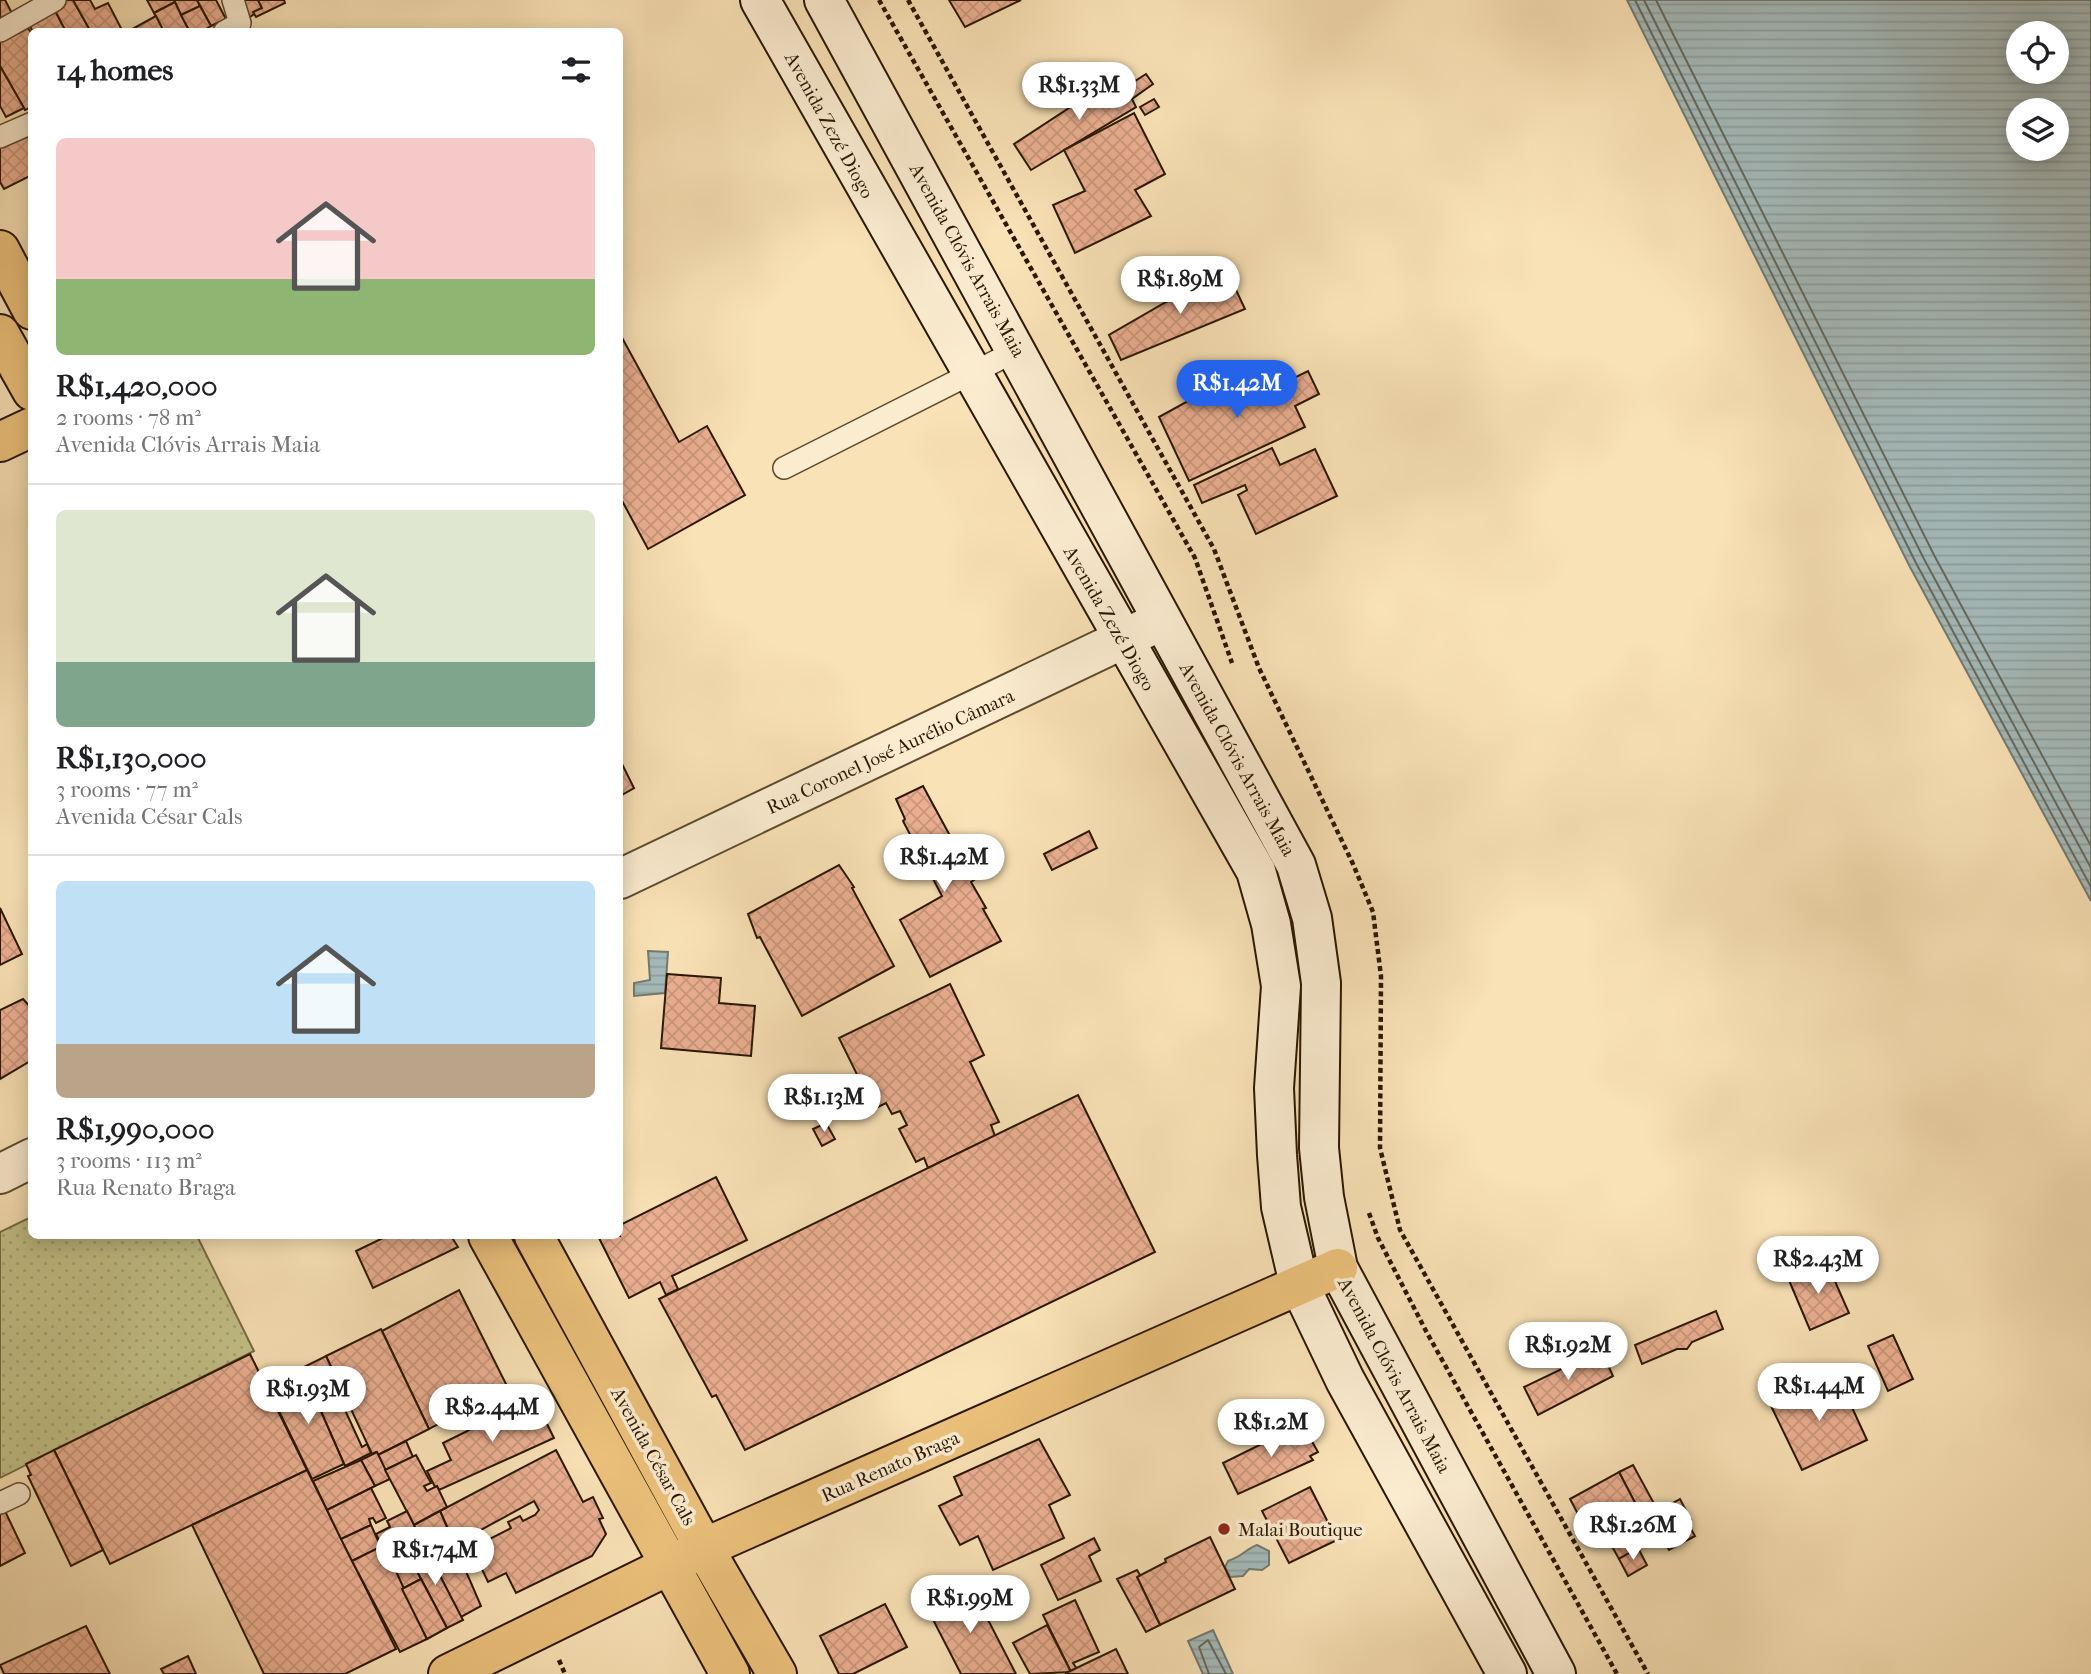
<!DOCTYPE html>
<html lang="en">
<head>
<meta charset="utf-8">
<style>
	body { margin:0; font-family:"IM FELL French Canon",serif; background:#f6f6f6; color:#202124; height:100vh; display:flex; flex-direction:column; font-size:26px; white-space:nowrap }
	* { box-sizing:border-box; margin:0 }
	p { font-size:23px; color:#757577 }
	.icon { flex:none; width:38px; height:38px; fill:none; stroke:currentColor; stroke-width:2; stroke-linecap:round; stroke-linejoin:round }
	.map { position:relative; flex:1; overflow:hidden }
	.details { position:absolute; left:28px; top:28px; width:595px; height:1211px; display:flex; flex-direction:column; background:#fff; border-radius:10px; box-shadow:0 4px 18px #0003 }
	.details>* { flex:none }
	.tools { position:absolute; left:2006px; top:21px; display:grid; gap:14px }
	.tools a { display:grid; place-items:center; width:63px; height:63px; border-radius:50%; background:#fff; box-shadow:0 4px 18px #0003; font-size:35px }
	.price { position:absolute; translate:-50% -60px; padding:0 16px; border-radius:24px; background:#fff; color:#222; font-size:23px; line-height:46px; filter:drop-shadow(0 2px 4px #0008) }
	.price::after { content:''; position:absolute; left:50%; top:42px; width:21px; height:16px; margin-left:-10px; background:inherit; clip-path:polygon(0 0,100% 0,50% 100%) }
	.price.active { background:#2563eb; color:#fff }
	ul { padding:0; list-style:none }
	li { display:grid; align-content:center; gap:14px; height:371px; padding:0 28px }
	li+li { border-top:2px solid #e0e0e0 }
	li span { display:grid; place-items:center; height:217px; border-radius:10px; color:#555 }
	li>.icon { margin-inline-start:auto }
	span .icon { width:126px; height:126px; fill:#fffc; stroke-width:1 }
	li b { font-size:30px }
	h2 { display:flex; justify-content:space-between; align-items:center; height:84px; padding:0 28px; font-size:30px }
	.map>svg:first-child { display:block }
	.grass { fill:url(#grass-dots); stroke:#766c44; stroke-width:2 }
	.water { fill:url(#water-rules); stroke:#737970; stroke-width:2; fill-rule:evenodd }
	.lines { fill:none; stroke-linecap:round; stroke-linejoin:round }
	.shore { stroke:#66685d; stroke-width:2 }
	.building { fill:url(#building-cross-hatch); stroke:#291700; stroke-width:2 }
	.lane-casing { stroke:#5d4a2e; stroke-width:24 }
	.street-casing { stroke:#5d4a2e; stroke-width:42 }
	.secondary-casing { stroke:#291700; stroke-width:42 }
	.primary-casing { stroke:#291700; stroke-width:42 }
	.path { stroke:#291700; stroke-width:4.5; stroke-dasharray:5 3.5; stroke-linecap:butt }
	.lane { stroke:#fbecd0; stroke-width:21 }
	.street { stroke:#fbecd0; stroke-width:38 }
	.secondary { stroke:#fbecd0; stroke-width:38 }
	.primary { stroke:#ecc17b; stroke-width:38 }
	.poi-dot { fill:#8f2418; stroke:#fbecd0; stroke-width:2.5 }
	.labels { text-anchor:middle; stroke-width:7; stroke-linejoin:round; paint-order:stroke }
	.street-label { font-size:19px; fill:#291700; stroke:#fbecd0 }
	.poi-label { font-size:19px; fill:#291700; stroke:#fbecd0; text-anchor:start }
</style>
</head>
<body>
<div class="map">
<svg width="2091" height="1674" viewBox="0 0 2091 1674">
	<defs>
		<pattern id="grass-dots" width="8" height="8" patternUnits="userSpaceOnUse" patternTransform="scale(1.75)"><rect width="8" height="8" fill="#c4c289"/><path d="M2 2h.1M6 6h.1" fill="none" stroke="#a8a674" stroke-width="1.8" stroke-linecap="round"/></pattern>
		<pattern id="water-rules" width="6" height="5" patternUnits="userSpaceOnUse" patternTransform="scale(1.75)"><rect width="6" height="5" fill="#a4baba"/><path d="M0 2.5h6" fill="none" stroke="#8d9f9e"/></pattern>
		<pattern id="building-cross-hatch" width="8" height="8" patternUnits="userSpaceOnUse" patternTransform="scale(1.75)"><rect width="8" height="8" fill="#ecb092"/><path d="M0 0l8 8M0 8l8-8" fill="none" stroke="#ca977c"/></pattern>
	</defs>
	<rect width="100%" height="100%" fill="#f9e2b6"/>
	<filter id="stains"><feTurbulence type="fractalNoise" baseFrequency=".00286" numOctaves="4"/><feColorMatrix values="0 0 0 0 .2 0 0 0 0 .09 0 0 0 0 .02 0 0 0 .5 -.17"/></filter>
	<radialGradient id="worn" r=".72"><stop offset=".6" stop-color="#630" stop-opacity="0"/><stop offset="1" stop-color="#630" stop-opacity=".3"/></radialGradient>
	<polygon class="grass" points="31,1217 32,1236 197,1236 254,1351 0,1478 0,1232"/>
	<g class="water">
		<path d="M 1627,0 L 2091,0 L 2091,901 L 1910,567 ZM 2056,33 L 2056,72 L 2018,72 L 2018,33 ZM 2056,110 L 2056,149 L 2018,149 L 2018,110 Z"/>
		<polygon points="648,951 668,952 665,993 634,996 634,983 650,980"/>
		<path d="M 1257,1545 L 1269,1551 L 1269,1565 L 1262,1570 L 1249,1569 L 1243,1576 L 1230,1577 L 1225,1567 L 1228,1561 C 1243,1556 1246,1549 1257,1545 Z"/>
		<polygon points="1213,1630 1233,1674 1203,1674 1188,1641"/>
	</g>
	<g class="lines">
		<g class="shore">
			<polyline points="1635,0 1916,563 2091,887"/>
			<polyline points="1644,0 1924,559 2091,868"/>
			<polyline points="1656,0 1934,555 2091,846"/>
			<polyline points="1209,1674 1199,1647 1208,1640 1226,1674"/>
		</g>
	</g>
	<g class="building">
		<polygon points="0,0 5,0 14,17 0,25"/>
		<polygon points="64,0 73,0 91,32 66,32 53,7"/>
		<polygon points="73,0 90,0 95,9 108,3 123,32 91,32"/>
		<polygon points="147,0 174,0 175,2 154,13"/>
		<polygon points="174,0 197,0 200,6 181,15"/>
		<polygon points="197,0 216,0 226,19 211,26"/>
		<polygon points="237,0 258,0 262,8 245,21"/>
		<polygon points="258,0 284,0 285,3 256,17 253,12 262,8"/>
		<polygon points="949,0 1021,0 965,27"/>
		<polygon points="175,2 181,15 190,32 164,32 154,13"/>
		<polygon points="200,6 211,26 201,32 190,32 181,15"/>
		<polygon points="53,7 66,32 33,32 27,21"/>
		<polygon points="156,16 164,32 127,32"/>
		<polygon points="28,28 32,34 32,107 25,110 0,66 0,42"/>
		<polygon points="0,66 24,108 6,117 0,106"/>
		<polygon points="1146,74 1153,84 1132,99 1136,107 1031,170 1014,144 1101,87 1109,87 1113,95"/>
		<polygon points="1154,99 1159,107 1145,115 1140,107"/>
		<polygon points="1134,113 1165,174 1135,190 1151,216 1075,253 1053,205 1085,191 1064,150"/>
		<polygon points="25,128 32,140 32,175 4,189 0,182 0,140"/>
		<polygon points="1227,271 1245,309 1121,360 1109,335 1211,276"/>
		<polygon points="620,334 679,442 707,426 745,495 648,549 620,497"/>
		<polygon points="1280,363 1288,381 1308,371 1319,394 1295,406 1305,427 1189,481 1159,417 1208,390 1210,396"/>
		<polygon points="1272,448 1280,465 1315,449 1337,496 1256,534 1238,495 1247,490 1245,485 1202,503 1194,485"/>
		<polygon points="620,760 634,788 620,796"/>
		<polygon points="923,786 974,880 971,882 986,908 983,909 1001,941 930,977 900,920 942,896 903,821 905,819 896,799"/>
		<polygon points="1089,831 1097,848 1052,870 1044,854"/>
		<polygon points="839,865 854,887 852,888 894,966 802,1016 760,937 757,938 748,914"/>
		<polygon points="0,908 22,954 0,965"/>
		<polygon points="667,974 721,978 719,1003 755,1006 751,1056 661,1048"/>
		<polygon points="950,984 984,1055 970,1062 999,1122 991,1125 995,1136 928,1168 924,1158 916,1162 899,1129 907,1125 900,1111 892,1114 886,1103 874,1109 839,1038"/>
		<polygon points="23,999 32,1009 32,1060 0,1079 0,1010"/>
		<polygon points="1078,1095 1155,1252 745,1450 716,1395 712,1397 659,1299"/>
		<polygon points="826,1123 835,1139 822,1146 813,1129"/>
		<polygon points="716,1177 747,1240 672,1276 678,1289 666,1295 660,1282 629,1298 598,1236 620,1236 620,1225"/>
		<polygon points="387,1236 451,1236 458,1247 373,1288 356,1251"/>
		<polygon points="1826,1261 1849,1313 1810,1330 1788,1278"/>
		<polygon points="459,1290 508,1388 429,1429 382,1331"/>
		<polygon points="1716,1311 1723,1329 1692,1342 1687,1349 1677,1349 1642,1364 1635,1345"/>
		<polygon points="381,1329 429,1429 378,1455 376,1452 372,1454 326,1356"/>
		<polygon points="1893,1335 1913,1379 1888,1391 1868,1346"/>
		<polygon points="1601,1350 1613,1376 1538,1415 1524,1387"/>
		<polygon points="250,1354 307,1470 110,1564 54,1450"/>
		<polygon points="326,1356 338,1382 333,1384 362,1447 367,1444 371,1453 345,1466 315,1398 319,1396 314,1383 309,1385 302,1368"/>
		<polygon points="302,1368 344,1464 312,1479 274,1401 291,1393 283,1377"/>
		<polygon points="1837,1375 1867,1440 1802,1470 1771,1406"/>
		<polygon points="534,1398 554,1438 439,1490 437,1486 435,1487 427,1471 451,1460 443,1443"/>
		<polygon points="1302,1424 1318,1452 1310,1456 1313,1460 1238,1494 1223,1463"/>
		<polygon points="1039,1439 1070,1495 1049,1505 1064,1538 993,1570 978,1536 960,1545 939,1506 962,1495 954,1477"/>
		<polygon points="406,1441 413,1457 385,1470 378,1455"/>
		<polygon points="54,1450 103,1550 71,1566 28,1476 31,1475 26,1464"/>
		<polygon points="556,1450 583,1502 593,1497 603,1518 599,1519 606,1534 592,1556 516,1593 506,1573 488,1582 472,1548 511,1528 508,1522 520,1516 523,1521 535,1515 539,1510 534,1501 455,1544 440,1511"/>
		<polygon points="377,1452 390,1479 375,1486 361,1460"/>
		<polygon points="416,1455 431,1483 424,1486 427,1491 437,1486 447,1507 414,1525 385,1470"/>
		<polygon points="361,1460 375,1486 327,1510 313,1481"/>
		<polygon points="1633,1465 1658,1511 1680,1499 1691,1520 1619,1559 1605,1534 1621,1525 1625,1531 1644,1520 1619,1472"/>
		<polygon points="307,1470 396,1649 345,1674 264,1674 192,1525"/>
		<polygon points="1619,1472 1644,1520 1625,1531 1621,1525 1601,1536 1588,1512 1579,1516 1570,1499"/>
		<polygon points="1310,1487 1337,1540 1289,1563 1262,1511"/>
		<polygon points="371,1488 386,1518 376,1523 373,1518 369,1519 371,1525 341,1539 327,1510"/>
		<polygon points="4,1509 25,1553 0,1566 0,1511"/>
		<polygon points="407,1511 424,1545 408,1554 421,1579 402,1589 376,1534 390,1527 387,1521"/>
		<polygon points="440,1511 481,1606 461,1617 414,1525"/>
		<polygon points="1687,1522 1695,1536 1669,1550 1661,1536"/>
		<polygon points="371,1525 381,1547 352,1561 341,1539"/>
		<polygon points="1210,1537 1235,1589 1160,1625 1137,1577 1166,1562 1165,1559"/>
		<polygon points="1094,1538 1100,1550 1089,1556 1101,1581 1058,1600 1041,1565"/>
		<polygon points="384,1545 427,1639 400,1652 352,1561"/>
		<polygon points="424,1545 463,1620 447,1628 408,1554"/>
		<polygon points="1638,1548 1647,1565 1628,1576 1619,1559"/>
		<polygon points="1137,1570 1140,1575 1137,1577 1160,1625 1146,1632 1117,1579"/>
		<polygon points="421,1579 447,1628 427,1639 402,1589"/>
		<polygon points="970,1585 1016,1674 961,1674 927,1608"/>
		<polygon points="1075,1600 1099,1652 1073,1663 1077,1669 1071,1672 1043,1615"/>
		<polygon points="885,1604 907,1647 853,1674 839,1674 820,1636"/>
		<polygon points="1047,1625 1071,1672 1030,1674 1013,1643"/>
		<polygon points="86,1626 110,1674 4,1674 0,1665"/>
		<polygon points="1116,1649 1128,1674 1066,1674 1066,1673"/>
		<polygon points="188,1656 196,1674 164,1674 161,1669"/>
	</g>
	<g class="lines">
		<defs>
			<g id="lane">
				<polyline points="0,31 55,0"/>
				<polyline points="224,32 240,23 233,0"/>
				<polyline points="0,137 32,123"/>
				<polyline points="784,468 1018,350"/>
				<polyline points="0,1503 19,1494"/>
			</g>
			<g id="street">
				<polyline points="620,879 1161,621"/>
				<polyline points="0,1174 32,1158"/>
			</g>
			<g id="secondary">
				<polyline points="760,0 1256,871 1271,924 1281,986 1274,1088 1277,1155 1281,1207 1299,1284 1345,1380 1507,1674"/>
				<polyline points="824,0 1296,865 1312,918 1321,983 1319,1148 1324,1197 1338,1268 1556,1674"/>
			</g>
			<g id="primary">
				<polyline points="0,250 32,310"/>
				<polyline points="0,334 32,391"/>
				<polyline points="0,442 32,427"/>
				<polyline points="488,1236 730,1674"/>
				<polyline points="534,1236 704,1548 777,1674"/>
				<polyline points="448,1674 715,1543 1338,1268"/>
			</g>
		</defs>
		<use href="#lane" class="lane-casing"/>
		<use href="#street" class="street-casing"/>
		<use href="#secondary" class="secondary-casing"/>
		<use href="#primary" class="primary-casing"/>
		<g class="path">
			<polyline points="879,0 1195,558 1232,663"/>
			<polyline points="908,0 1214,549 1259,668 1353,864 1373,912 1381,976 1380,1148 1400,1230 1648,1674"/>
			<polyline points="1369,1213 1378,1238 1426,1331 1617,1674"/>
			<polyline points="559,1660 565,1674"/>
		</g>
		<use href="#lane" class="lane"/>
		<use href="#street" class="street"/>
		<use href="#secondary" class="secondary"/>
		<use href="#primary" class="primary"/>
	</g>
	<circle class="poi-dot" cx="1224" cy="1529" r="7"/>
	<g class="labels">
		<g class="street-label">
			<text transform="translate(830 125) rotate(61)" y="7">Avenida Zezé Diogo</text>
			<text transform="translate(968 260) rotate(61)" y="7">Avenida Clóvis Arrais Maia</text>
			<text transform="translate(1110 618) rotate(60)" y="7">Avenida Zezé Diogo</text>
			<text transform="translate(890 751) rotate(-25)" y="7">Rua Coronel José Aurélio Câmara</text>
			<text transform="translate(1238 759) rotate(61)" y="7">Avenida Clóvis Arrais Maia</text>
			<text transform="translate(1395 1375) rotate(62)" y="7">Avenida Clóvis Arrais Maia</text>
			<text transform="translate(654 1456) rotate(61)" y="7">Avenida César Cals</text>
			<text transform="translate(890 1466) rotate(-24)" y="7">Rua Renato Braga</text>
		</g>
		<g class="poi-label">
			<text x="1238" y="1536">Malai Boutique</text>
		</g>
	</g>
	<rect width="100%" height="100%" filter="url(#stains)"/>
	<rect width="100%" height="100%" fill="url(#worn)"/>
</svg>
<div class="tools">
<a><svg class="icon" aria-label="locate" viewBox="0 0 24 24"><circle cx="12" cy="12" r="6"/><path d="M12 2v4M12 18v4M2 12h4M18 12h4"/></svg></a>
<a><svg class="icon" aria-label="layers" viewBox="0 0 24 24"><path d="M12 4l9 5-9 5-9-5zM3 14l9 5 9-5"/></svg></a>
</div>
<b class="price" style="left:1079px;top:122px">R$1.33M</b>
<b class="price" style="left:1180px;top:316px">R$1.89M</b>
<b class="price active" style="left:1237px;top:420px">R$1.42M</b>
<b class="price" style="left:944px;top:894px">R$1.42M</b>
<b class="price" style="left:824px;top:1134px">R$1.13M</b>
<b class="price" style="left:1818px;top:1296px">R$2.43M</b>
<b class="price" style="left:1568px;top:1382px">R$1.92M</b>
<b class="price" style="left:1819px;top:1423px">R$1.44M</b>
<b class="price" style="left:308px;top:1426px">R$1.93M</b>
<b class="price" style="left:492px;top:1444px">R$2.44M</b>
<b class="price" style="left:1271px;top:1459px">R$1.2M</b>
<b class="price" style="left:1633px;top:1562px">R$1.26M</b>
<b class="price" style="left:435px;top:1587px">R$1.74M</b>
<b class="price" style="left:970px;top:1635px">R$1.99M</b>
<section class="details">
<h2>14 homes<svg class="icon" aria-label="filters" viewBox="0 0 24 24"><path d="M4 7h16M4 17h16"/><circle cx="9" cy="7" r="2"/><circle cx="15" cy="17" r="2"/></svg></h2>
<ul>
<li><span style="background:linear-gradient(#f6c9c9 65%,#8fb573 0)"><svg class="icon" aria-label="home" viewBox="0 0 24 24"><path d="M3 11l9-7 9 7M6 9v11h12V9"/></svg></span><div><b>R$1,420,000</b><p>2 rooms · 78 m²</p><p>Avenida Clóvis Arrais Maia</p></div></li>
<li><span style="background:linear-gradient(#dfe7d0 70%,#7fa58c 0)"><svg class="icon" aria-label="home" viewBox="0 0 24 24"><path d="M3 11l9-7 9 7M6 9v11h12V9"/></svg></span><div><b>R$1,130,000</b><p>3 rooms · 77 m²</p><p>Avenida César Cals</p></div></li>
<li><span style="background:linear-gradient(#bfe0f5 75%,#b9a48a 0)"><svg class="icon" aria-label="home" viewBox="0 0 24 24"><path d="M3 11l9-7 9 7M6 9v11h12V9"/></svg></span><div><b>R$1,990,000</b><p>3 rooms · 113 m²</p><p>Rua Renato Braga</p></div></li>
</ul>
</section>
</div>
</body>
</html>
